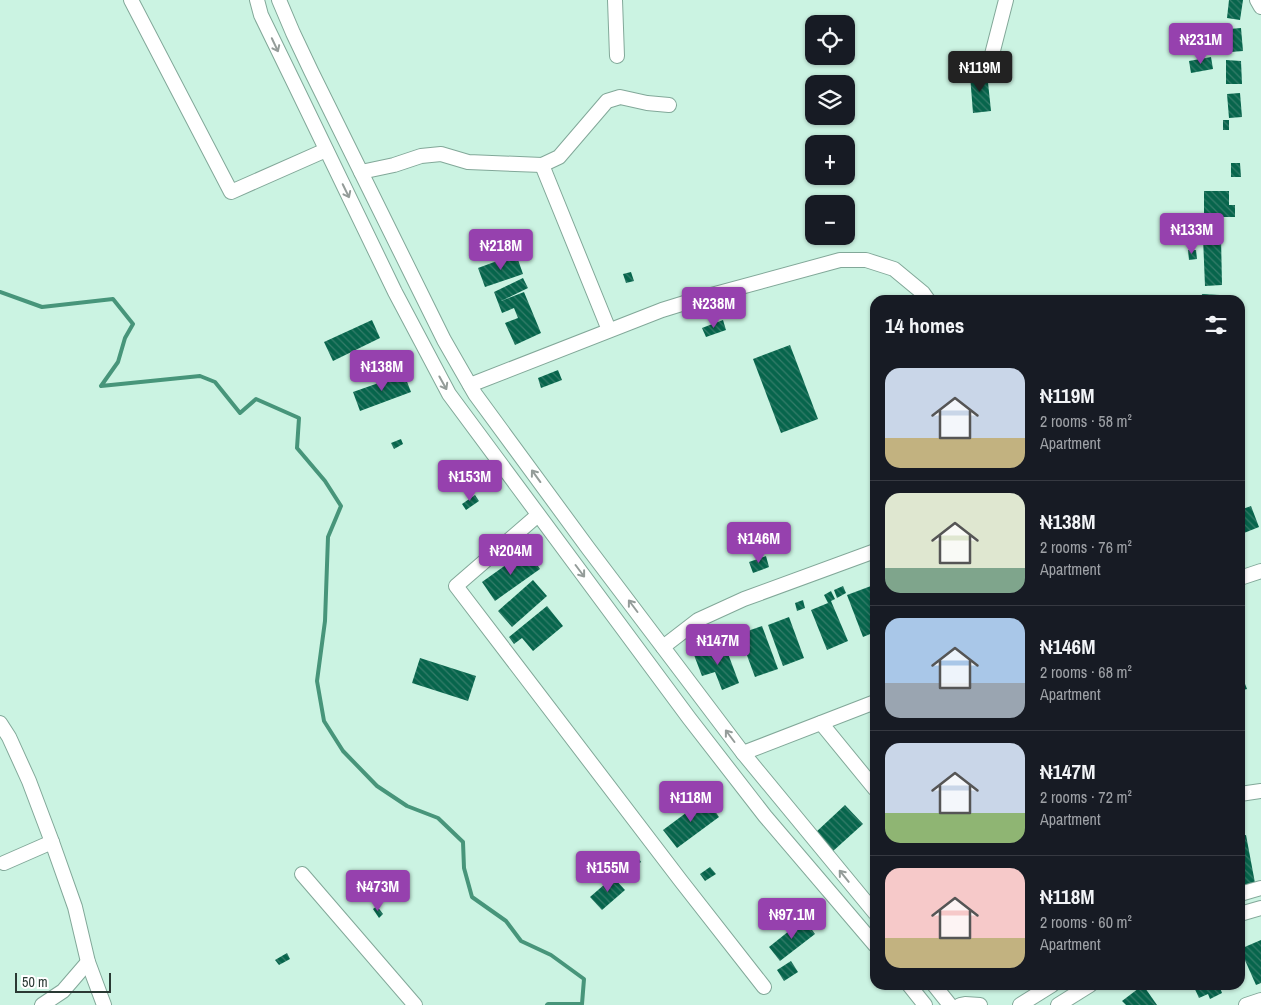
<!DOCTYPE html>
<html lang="en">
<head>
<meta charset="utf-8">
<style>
	body { margin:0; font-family:"Archivo Narrow",sans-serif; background:#20242c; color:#f1f3f6; height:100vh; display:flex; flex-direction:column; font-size:19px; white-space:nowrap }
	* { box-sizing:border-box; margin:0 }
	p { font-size:16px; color:#9ea1a6 }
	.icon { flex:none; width:28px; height:28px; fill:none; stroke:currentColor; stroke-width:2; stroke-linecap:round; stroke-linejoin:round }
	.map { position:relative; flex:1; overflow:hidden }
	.sheet { position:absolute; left:870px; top:295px; width:375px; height:695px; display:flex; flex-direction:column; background:#171b24; border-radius:15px; box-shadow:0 1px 4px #0004 }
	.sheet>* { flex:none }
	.buttons { position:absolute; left:805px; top:15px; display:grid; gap:10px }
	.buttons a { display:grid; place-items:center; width:50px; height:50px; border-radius:10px; background:#171b24; box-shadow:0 1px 4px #0004; font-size:25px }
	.scale { position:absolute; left:15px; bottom:12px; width:96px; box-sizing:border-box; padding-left:5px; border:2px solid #2a3933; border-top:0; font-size:14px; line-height:18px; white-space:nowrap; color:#2a3933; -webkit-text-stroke:4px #fff; paint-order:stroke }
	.price { position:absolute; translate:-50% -42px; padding:0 11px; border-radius:5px; background:#9641ae; color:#fff; font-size:16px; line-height:32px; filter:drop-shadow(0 1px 2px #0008) }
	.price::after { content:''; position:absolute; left:50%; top:30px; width:15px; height:11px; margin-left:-8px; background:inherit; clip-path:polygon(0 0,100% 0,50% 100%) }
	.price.active { background:#222; color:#fff }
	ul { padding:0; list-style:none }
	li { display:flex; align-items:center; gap:15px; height:125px; padding:0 15px }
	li+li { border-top:1px solid #363941 }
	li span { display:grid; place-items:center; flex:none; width:140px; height:100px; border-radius:15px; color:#555 }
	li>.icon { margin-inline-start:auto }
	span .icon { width:60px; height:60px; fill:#fffc; stroke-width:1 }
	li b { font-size:21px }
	h2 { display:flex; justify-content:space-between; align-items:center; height:60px; padding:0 15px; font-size:21px }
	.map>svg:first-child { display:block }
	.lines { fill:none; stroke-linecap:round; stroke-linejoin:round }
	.stream { stroke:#47957a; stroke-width:4 }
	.building { fill:url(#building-back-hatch) }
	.minor-casing { stroke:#82a899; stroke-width:16 }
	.minor { stroke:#fff; stroke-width:14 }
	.oneway { stroke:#949c99 }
</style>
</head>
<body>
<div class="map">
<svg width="1261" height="1005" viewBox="0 0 1261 1005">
	<defs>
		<pattern id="building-back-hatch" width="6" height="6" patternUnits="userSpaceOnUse" patternTransform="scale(1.25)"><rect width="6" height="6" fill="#07654c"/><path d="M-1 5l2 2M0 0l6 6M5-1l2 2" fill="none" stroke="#357d6a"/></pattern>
	</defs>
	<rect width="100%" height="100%" fill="#cbf3e2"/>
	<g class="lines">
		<polyline class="stream" points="0,292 42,307 113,299 133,324 125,338 118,362 101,386 200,376 215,382 240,413 256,399 299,418 297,448 325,481 341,506 328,537 325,621 317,681 324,721 343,751 377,786 407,806 438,818 463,842 464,868 472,897 506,921 521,941 551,955 584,979 582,1004 548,1004 547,1005"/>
	</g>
	<g class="building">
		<polygon points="1229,0 1243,0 1240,20 1227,18"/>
		<polygon points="1241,28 1243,51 1231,52 1229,29"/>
		<polygon points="1228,35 1229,51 1220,52 1219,36"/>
		<polygon points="1211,57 1213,69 1191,73 1189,61"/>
		<polygon points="1226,60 1241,61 1242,84 1226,84"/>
		<polygon points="987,73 991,111 973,113 970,75"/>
		<polygon points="1240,93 1242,117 1229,118 1227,94"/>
		<rect x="1223" y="120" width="6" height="10"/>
		<polygon points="1231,163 1240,163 1241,177 1231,177"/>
		<polygon points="1204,191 1229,191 1229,205 1235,205 1235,217 1204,217"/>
		<polygon points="1203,237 1221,237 1222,285 1205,286"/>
		<polygon points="1188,250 1196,250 1197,259 1189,260"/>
		<polygon points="516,254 523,274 485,287 478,268"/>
		<polygon points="631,272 634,281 626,283 623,274"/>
		<polygon points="523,278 528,288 501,301 524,292 541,333 515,345 505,323 518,318 514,308 502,313 494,292"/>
		<polygon points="1202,294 1220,295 1220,300 1201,300"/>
		<polygon points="372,320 380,338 333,361 324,342"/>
		<polygon points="723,320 726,330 706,337 702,328"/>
		<polygon points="790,345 818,419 781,433 753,359"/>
		<polygon points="558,370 562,380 541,388 538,378"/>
		<polygon points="404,374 411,392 360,411 353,392"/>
		<polygon points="401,439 403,444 394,449 391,443"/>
		<polygon points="475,495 479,501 466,510 462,504"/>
		<polygon points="1251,506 1259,527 1244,533 1243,529 1240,530 1240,510"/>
		<polygon points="527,550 540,569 495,601 482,582"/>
		<polygon points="766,556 769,567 753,573 749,562"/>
		<polygon points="533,580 547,596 512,627 498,611"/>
		<polygon points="843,586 846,593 837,598 834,590"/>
		<polygon points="871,586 875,595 875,632 863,637 847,595"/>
		<polygon points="831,591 835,599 831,601 848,641 827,650 811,610 828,603 824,595"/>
		<polygon points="803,600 805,608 797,611 795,603"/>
		<polygon points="547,606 563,626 533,651 522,638 514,644 509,637"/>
		<polygon points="789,617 804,658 783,666 768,625"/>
		<polygon points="731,626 735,635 723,640 719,631"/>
		<polygon points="762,626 778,669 755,677 739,634"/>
		<polygon points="724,643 739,683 722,690 715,672 702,676 694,655"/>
		<polygon points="420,658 476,676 468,701 412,683"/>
		<polygon points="1240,671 1247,689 1240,691"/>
		<polygon points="706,798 719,817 677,848 663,830"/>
		<polygon points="845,805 863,824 832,852 815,833"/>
		<polygon points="1246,835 1255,883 1240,886 1240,836"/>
		<polygon points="635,853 641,862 635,866 629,857"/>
		<polygon points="710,867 716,874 705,881 700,874"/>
		<polygon points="613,877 625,890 602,910 590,897"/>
		<polygon points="377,906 383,914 379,918 373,909"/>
		<polygon points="804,919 815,934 780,961 769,947"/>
		<polygon points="1261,940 1261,983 1256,985 1240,949"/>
		<polygon points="287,953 290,959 279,965 275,960"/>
		<polygon points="791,961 798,972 784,981 777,970"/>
		<polygon points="1143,985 1157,1005 1126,1005 1122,1001"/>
		<polygon points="1193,985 1219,985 1222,993 1210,999 1208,994 1199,998"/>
	</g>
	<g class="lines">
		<defs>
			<g id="minor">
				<polyline points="131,0 231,192 326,150"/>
				<polyline points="257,0 261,15 296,87 395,292 449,394 689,718 765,816 875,945"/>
				<polyline points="279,0 293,33 311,71 444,340 475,394 588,548 743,753 875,913"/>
				<polyline points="615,0 617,56"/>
				<polyline points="1257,0 1261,7"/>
				<polyline points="988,70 1006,0"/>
				<polyline points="542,165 609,330"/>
				<polyline points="361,172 394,165 421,156 441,154 468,162 542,165 559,157 607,101 620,97 647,103 669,105"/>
				<polyline points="470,385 662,310 704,297 840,260 866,260 894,269 923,293 928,300"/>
				<polyline points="538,515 456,586 681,881 764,987"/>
				<polyline points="1240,578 1261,571"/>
				<polyline points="663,647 698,620 744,599 875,551"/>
				<polyline points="0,723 9,737 29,781 52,842 75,907 88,962 104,1005"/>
				<polyline points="821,723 875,789"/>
				<polyline points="743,753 875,702"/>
				<polyline points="1240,794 1261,791"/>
				<polyline points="4,863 52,842"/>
				<polyline points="302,874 415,1005"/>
				<polyline points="1240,894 1261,888"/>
				<polyline points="1240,914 1261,908"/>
				<polyline points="909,985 925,1005"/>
				<polyline points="934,985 950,1005"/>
				<polyline points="42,1005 63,991 88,962"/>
				<polyline points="960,1005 965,1004 980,1005"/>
				<polyline points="1020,1005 1052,985"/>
				<polyline points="1058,1005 1090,985"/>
				<polyline points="1246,1005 1261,1000"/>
			</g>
		</defs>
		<use href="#minor" class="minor-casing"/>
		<use href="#minor" class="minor"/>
	</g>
	<defs><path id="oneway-shaft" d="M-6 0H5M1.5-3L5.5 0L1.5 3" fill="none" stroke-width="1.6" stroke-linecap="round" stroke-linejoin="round" transform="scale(1.25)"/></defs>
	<g class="oneway">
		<use href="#oneway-shaft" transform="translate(275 45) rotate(65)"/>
		<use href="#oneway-shaft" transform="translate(346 191) rotate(64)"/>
		<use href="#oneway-shaft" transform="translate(443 383) rotate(61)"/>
		<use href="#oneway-shaft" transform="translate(536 476) rotate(-126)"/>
		<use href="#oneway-shaft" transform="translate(580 571) rotate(53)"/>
		<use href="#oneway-shaft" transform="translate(633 606) rotate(-127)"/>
		<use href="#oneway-shaft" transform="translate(730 736) rotate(-127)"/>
		<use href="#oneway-shaft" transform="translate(844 876) rotate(-129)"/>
	</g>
</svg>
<div class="buttons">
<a><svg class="icon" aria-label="locate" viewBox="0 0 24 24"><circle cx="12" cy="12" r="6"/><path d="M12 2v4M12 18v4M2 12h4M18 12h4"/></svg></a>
<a><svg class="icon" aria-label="layers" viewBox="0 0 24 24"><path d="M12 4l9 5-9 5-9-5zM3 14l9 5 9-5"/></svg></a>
<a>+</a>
<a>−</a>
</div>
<div class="scale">50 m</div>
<b class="price" style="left:1201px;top:65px">₦231M</b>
<b class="price active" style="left:980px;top:93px">₦119M</b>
<b class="price" style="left:1192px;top:255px">₦133M</b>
<b class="price" style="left:501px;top:271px">₦218M</b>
<b class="price" style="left:714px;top:329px">₦238M</b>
<b class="price" style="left:382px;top:392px">₦138M</b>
<b class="price" style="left:470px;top:502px">₦153M</b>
<b class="price" style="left:759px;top:564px">₦146M</b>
<b class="price" style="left:511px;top:576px">₦204M</b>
<b class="price" style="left:718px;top:666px">₦147M</b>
<b class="price" style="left:691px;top:823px">₦118M</b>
<b class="price" style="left:608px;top:893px">₦155M</b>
<b class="price" style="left:378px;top:912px">₦473M</b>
<b class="price" style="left:792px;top:940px">₦97.1M</b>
<section class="sheet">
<h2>14 homes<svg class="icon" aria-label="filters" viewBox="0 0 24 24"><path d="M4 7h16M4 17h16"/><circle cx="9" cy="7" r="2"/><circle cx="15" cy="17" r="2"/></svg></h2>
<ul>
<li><span style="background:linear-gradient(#c9d6e8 70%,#c2b280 0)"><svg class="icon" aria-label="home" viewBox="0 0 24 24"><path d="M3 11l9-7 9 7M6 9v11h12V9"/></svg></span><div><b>₦119M</b><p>2 rooms · 58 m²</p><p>Apartment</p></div></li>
<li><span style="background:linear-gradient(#dfe7d0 75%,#7fa58c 0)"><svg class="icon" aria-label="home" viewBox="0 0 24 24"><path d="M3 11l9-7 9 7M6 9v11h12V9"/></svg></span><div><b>₦138M</b><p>2 rooms · 76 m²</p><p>Apartment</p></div></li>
<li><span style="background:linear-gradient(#a9c7e8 65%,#9aa5b1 0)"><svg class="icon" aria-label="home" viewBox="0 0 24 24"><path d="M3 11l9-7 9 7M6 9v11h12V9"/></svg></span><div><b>₦146M</b><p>2 rooms · 68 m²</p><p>Apartment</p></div></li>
<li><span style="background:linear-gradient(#c9d6e8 70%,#8fb573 0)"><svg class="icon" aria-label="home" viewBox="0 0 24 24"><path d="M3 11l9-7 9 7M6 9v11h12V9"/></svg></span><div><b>₦147M</b><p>2 rooms · 72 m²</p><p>Apartment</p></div></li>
<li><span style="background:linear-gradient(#f6c9c9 70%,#c2b280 0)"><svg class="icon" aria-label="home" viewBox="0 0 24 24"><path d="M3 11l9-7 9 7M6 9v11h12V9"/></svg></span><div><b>₦118M</b><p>2 rooms · 60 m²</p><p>Apartment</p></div></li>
</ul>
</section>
</div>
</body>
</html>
